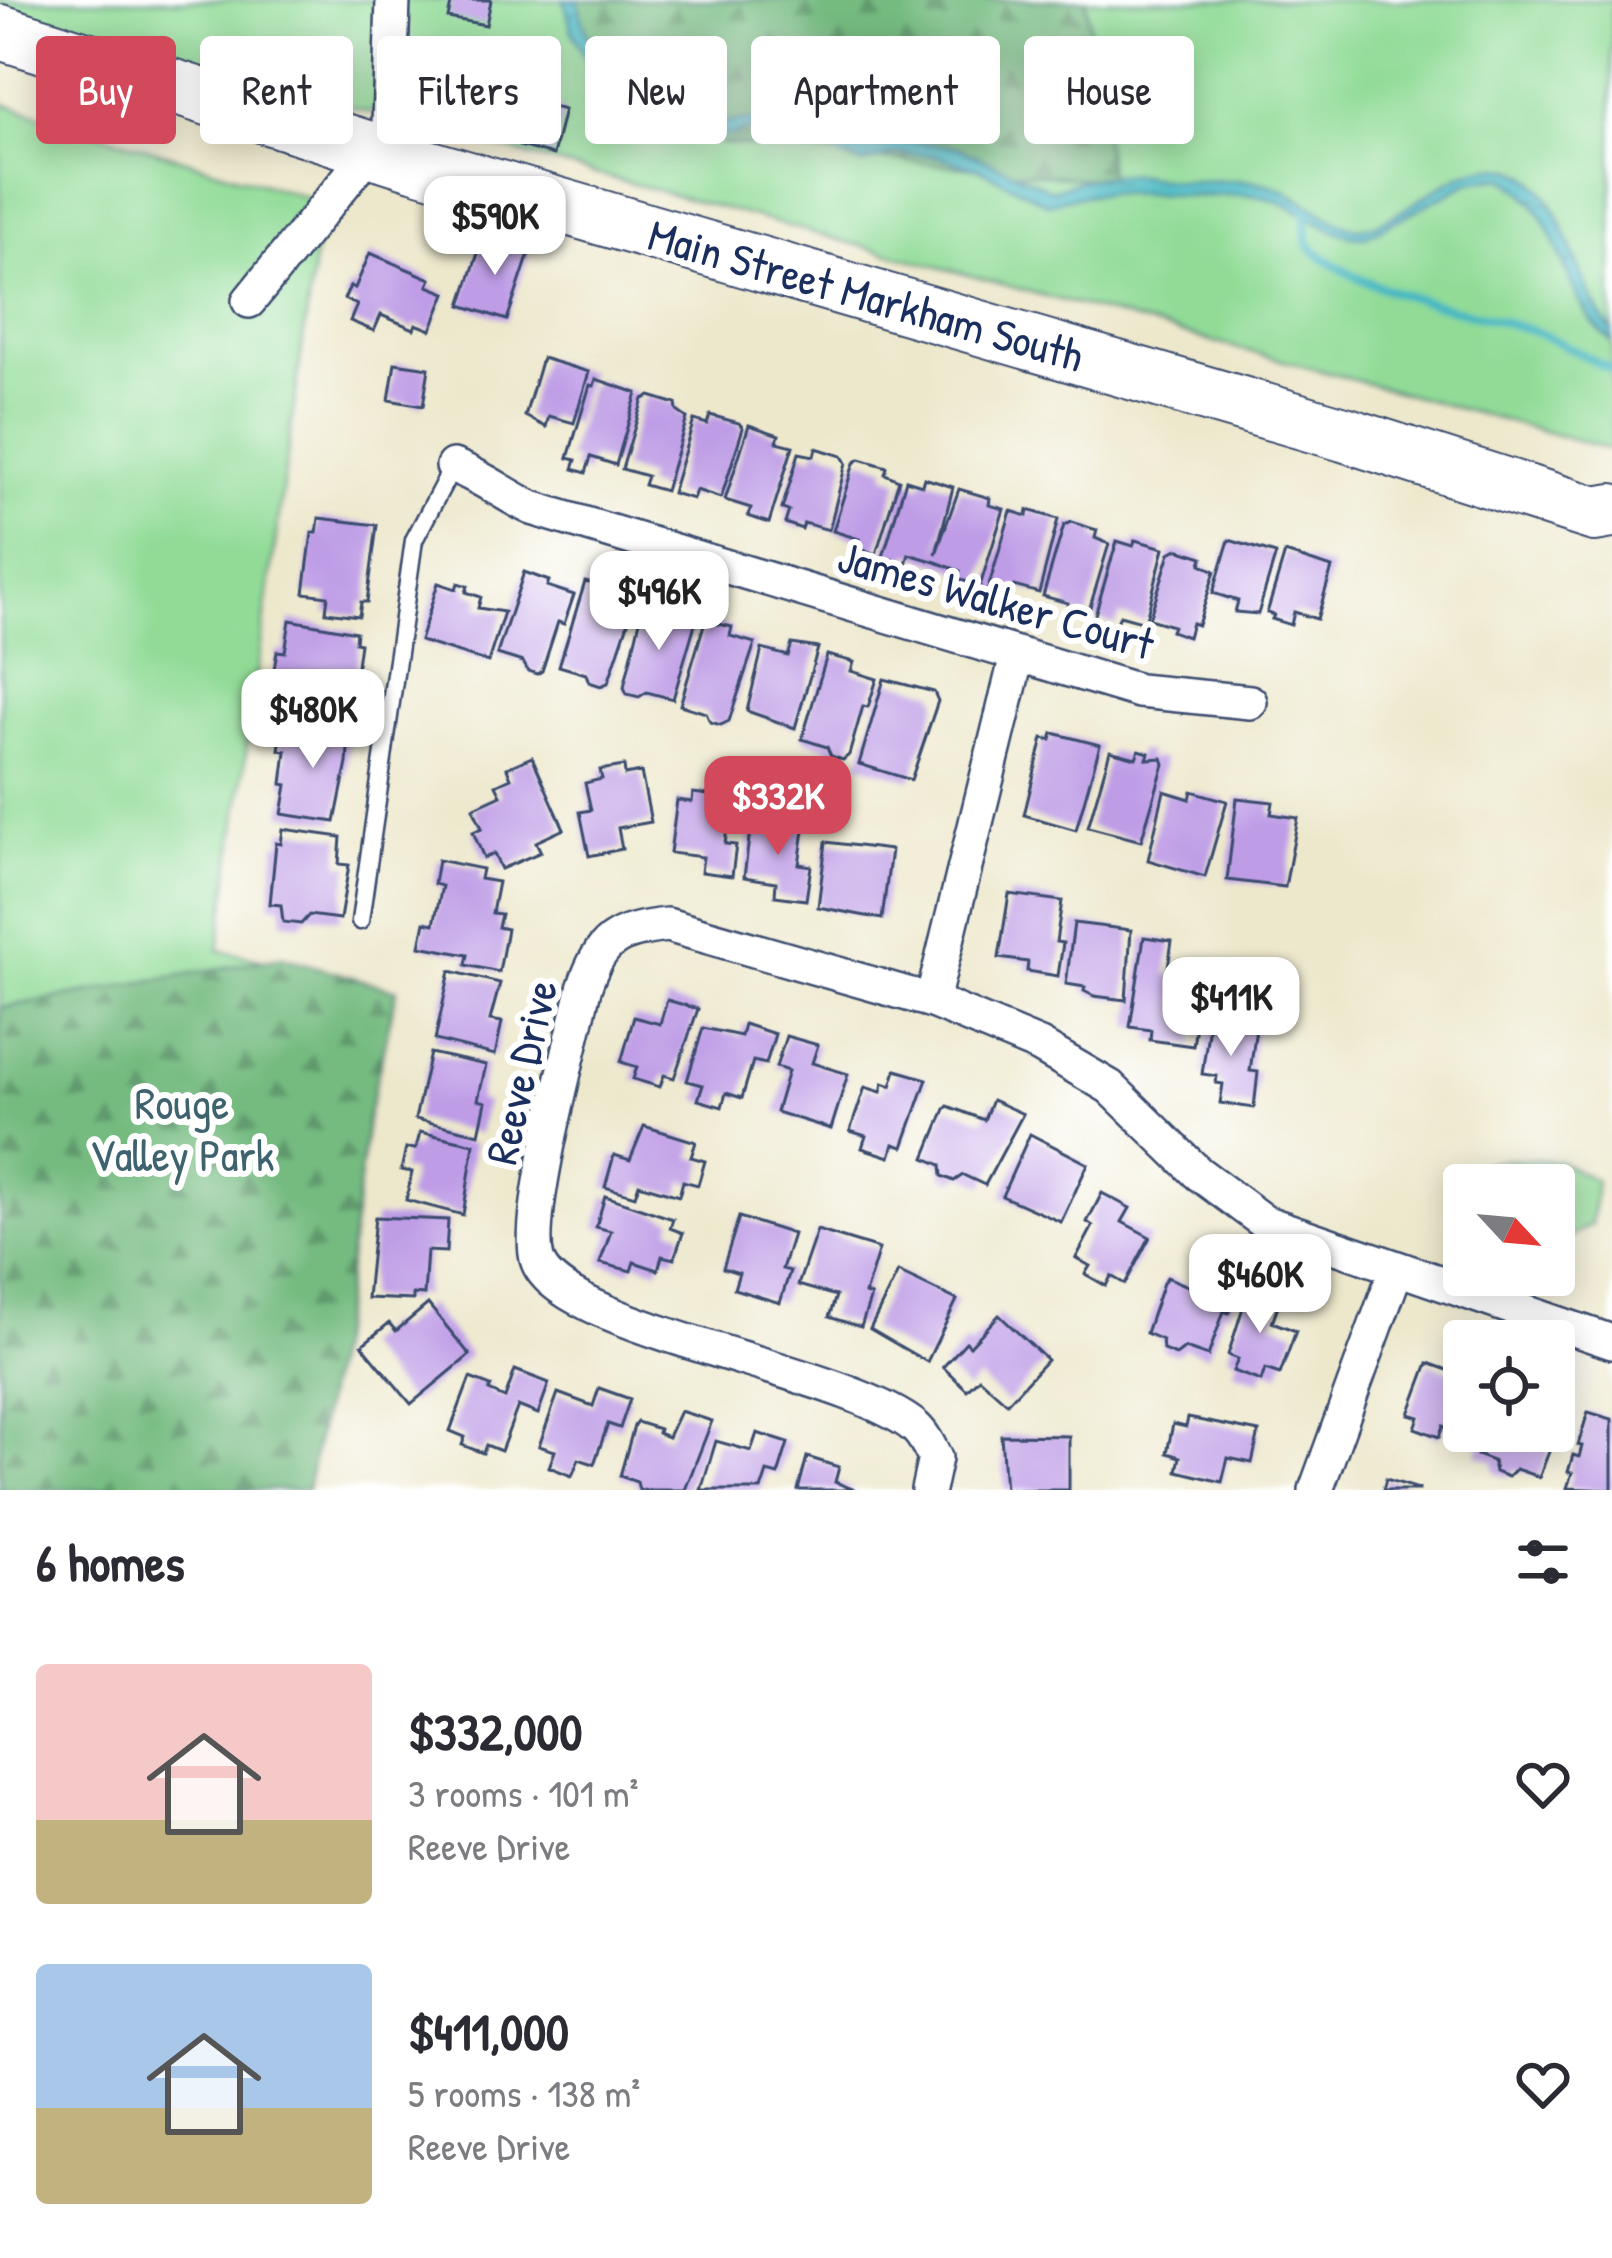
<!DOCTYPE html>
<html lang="en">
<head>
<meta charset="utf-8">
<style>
	body { margin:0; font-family:"Patrick Hand",sans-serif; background:#f2f2f3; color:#2b2b33; height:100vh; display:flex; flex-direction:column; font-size:45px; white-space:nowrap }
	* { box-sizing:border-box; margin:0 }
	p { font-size:39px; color:#7c7c81 }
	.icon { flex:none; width:66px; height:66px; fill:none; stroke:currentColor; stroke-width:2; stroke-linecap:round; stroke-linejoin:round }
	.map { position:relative; height:1490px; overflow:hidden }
	.panel { display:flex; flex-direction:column; background:#fff; flex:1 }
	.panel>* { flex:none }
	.hud { position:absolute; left:36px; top:36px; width:1542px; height:108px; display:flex; gap:24px }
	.needle { width:78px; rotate:116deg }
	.fabs { position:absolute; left:1443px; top:1164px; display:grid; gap:24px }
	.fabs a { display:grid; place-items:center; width:132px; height:132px; border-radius:12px; background:#fff; box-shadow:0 6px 30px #0003; font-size:60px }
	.price { position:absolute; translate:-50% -102px; padding:0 27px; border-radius:24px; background:#fff; color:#222; font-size:39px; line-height:78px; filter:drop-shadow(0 3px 6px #0008) }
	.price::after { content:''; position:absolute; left:50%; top:72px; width:36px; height:27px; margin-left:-18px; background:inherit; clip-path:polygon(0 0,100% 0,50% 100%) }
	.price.on { background:#d1495b; color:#fff }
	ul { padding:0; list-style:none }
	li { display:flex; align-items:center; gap:36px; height:300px; padding:0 36px }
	li span { display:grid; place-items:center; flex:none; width:336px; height:240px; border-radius:12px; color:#555 }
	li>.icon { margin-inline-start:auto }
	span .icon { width:144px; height:144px; fill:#fffc; stroke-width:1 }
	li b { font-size:51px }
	h2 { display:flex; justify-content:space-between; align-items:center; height:144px; padding:0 36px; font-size:51px }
	.pill { padding:0 42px; border-radius:12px; background:#fff; box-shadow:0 6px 30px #0003; font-size:42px; line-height:108px }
	.pill.on { background:#d1495b; color:#fff }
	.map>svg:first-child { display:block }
	.green { fill:#91db97; stroke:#56857a; stroke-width:3 }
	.forest { fill:url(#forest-firs); stroke:#48756f; stroke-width:3 }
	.water { fill:url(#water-ripples); stroke:#327490; stroke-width:3 }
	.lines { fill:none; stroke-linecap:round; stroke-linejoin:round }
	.stream { stroke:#49b8c2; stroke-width:9 }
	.building { fill:#be9ce6 }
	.lane-casing { stroke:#3a4b6e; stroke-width:21 }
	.street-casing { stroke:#3a4b6e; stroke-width:38 }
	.primary-casing { stroke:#3a4b6e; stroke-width:58 }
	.lane { stroke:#fff; stroke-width:16 }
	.street { stroke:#fff; stroke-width:33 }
	.primary { stroke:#fff; stroke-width:54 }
	.labels { text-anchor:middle; stroke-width:12; stroke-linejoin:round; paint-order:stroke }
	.street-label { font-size:45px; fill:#1b2f5e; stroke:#fff }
	.park-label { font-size:45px; fill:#3e636f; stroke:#fff }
</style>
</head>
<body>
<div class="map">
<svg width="1612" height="1490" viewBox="0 0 1612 1490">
	<defs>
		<pattern id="forest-firs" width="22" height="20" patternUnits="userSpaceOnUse" patternTransform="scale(3)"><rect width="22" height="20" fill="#74bb80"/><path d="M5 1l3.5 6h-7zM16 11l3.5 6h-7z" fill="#5e986c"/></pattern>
		<pattern id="water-ripples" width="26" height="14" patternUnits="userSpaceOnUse" patternTransform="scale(3)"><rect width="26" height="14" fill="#49b8c2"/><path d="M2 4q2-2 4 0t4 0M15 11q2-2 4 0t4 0" fill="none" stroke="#3c96a1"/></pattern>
	</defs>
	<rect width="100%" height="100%" fill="#fff"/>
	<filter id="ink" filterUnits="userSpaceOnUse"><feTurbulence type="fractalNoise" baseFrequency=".00833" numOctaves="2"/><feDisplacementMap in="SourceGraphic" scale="24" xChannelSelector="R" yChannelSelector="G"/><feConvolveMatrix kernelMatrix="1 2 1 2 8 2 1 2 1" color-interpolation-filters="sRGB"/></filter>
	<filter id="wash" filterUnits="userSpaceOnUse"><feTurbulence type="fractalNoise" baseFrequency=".004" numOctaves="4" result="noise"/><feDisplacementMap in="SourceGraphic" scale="48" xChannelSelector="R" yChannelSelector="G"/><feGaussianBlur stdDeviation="2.7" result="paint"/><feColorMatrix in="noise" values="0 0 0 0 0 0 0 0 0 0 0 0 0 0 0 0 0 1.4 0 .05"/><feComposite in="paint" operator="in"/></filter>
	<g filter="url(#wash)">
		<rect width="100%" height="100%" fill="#ede8cc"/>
		<g class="green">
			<polygon points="0,0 1612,0 1612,450 37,22 0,11"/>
			<polygon points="0,103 322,202 219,950 388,988 0,1490"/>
			<polygon points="1504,1160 1559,1161 1596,1181 1591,1224 1559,1244 1554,1243 1554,1185 1489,1185 1481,1164"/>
		</g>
		<g class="forest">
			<polygon points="566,0 1086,0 1110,181 716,143 654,107 586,38"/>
			<polygon points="282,957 397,990 367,1120 343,1307 307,1490 0,1490 0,1008"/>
		</g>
		<path class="water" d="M 564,0 L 578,0 C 587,62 642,123 708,124 C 736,124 763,115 791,123 C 816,131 844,155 870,140 L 881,146 L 904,141 L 957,147 L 1052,190 C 1077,181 1104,174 1131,174 C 1147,175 1162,180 1177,181 C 1210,183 1244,175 1276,187 C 1297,195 1342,228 1356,228 C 1401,229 1458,151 1515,170 C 1567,187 1577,295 1612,330 L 1612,342 C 1557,299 1568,215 1502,177 L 1470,182 L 1365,237 C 1328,237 1306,209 1271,199 C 1239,190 1218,198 1188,196 C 1141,193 1093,189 1048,204 L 982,170 L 933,155 L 898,154 L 863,164 L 767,129 L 751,129 L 729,136 L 679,135 L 646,120 L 595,76 L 572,31 Z"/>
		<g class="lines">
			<path class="stream" d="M 1306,212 L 1308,244 C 1357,294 1462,308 1527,329 C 1556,338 1584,357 1612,370"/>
		</g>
		<g id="blocks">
			<g class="building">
				<polygon points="441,0 491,0 486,25 448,18 451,4"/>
				<polygon points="528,100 564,110 553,155 519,146"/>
				<polygon points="484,235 530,251 507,320 461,305"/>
				<polygon points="370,253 431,279 428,286 446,293 431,330 416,324 414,329 381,315 374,331 350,321 357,305 344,299 350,286 355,288"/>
				<polygon points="542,358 589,372 574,423 549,416 546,427 525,416"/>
				<polygon points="395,363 429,368 423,406 389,400"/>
				<polygon points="596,379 637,393 616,465 591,457 586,473 573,469 576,460 568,458 590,385 594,386"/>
				<polygon points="650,396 676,404 677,411 687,418 665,491 644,485 647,476 622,469 643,399"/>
				<polygon points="710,415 739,423 743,428 721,498 696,490 693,499 672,493 694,420 707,424"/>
				<polygon points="749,425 779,435 777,442 793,446 769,523 748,516 751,508 725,500"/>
				<polygon points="816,448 842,456 846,463 829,530 804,523 802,529 785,523 789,511 782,509 799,453 814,456"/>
				<polygon points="860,459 887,467 885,474 899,480 876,554 856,548 859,539 833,531 854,463"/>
				<polygon points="924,478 953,487 936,554 959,489 990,498 989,505 1004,509 980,586 958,579 960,571 936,562 909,554 906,564 883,557 906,480 922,485"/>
				<polygon points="1028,510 1058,519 1039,593 1014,586 1011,596 988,589 1011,511 1027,516"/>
				<polygon points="319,518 377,525 367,602 361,602 359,616 326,612 328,596 304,593 312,533 317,533"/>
				<polygon points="1071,522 1097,530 1095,538 1109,544 1087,617 1066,611 1068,603 1043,596 1064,525"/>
				<polygon points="1135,540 1164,548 1145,622 1120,615 1116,625 1094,618 1117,541 1133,546"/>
				<polygon points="1229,540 1276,554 1258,614 1235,612 1238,601 1213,593"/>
				<polygon points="1177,549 1203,557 1201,564 1215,571 1198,625 1192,623 1188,637 1171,631 1173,626 1149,619 1170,553"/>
				<polygon points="1285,553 1332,568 1317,619 1294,612 1291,625 1272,619 1274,615 1267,613"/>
				<polygon points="524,572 549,581 547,586 574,595 564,624 558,622 542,671 537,674 528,671 523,662 497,654"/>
				<polygon points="585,582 612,588 610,597 634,605 608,683 601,686 589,682 586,674 559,666"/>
				<polygon points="438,583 456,589 458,583 468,586 466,592 481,597 478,608 504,612 488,662 420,641"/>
				<polygon points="643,608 669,615 671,608 697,617 673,699 647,692 639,697 627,694 624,687"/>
				<polygon points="290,620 356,632 355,642 360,643 356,673 351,673 346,719 278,710 283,677 273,676 277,651 285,652"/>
				<polygon points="705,621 732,627 730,636 755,643 729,721 721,725 710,722 706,713 680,705"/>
				<polygon points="792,644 818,648 795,728 747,711 762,649 788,656"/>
				<polygon points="827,655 854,662 851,671 877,679 868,707 863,706 849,755 843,760 831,756 827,747 802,739"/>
				<polygon points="884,679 934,692 938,701 911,780 859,764"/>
				<polygon points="283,723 349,733 347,763 335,822 282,814 287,785 282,784 286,751 279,750"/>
				<polygon points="1053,733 1100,745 1076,830 1024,815 1043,738 1051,740"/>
				<polygon points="1139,750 1149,753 1147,759 1162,758 1164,764 1141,841 1088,827 1110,751 1136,758"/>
				<polygon points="532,757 564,829 536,842 541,852 501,869 494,854 484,858 473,832 482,828 473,808 501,795 496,785 511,778 507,768"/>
				<polygon points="624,766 625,775 641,772 651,822 618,828 622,849 589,856 580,812 591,810 585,783 602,779 600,770"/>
				<polygon points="1164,791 1190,799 1192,791 1227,801 1205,877 1148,860"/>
				<polygon points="693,793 716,796 715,805 730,807 725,844 736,845 732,876 701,872 703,857 670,853 677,800 692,802"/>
				<polygon points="1237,798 1273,802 1271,814 1298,818 1285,887 1227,880"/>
				<polygon points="768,816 789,819 788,828 804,830 799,864 811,866 806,900 775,896 776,882 744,877 751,823 767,825"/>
				<polygon points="283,829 341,837 339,864 349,865 340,919 309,915 301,924 283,922 281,905 270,904 276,843 281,844"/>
				<polygon points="826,842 891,850 882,919 818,907"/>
				<polygon points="438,860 482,869 480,879 498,882 492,913 501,914 498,927 507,929 499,972 466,965 468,955 420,946 425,922 434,924 442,886 434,884"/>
				<polygon points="1009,894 1062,901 1056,942 1063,943 1058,976 1027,971 1028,962 999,958"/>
				<polygon points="1074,923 1131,930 1126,1000 1094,996 1084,991 1085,987 1066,984"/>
				<polygon points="1144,937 1172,941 1167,974 1188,980 1183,1009 1198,1011 1193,1046 1150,1040 1151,1030 1130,1027"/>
				<polygon points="450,971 500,983 490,1020 502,1022 495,1055 435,1040"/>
				<polygon points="667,1000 698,1009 674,1078 664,1075 660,1087 633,1079 637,1067 621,1062 634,1017 660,1024"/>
				<polygon points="1211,1011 1240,1016 1239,1026 1256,1028 1250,1071 1258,1072 1254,1108 1220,1103 1223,1084 1216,1083 1217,1076 1202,1074"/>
				<polygon points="744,1024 775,1034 766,1064 753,1061 742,1098 726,1093 722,1107 698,1100 703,1085 687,1081 703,1028 741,1036"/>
				<polygon points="786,1036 818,1045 812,1063 848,1074 831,1129 776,1112 788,1071 776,1067"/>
				<polygon points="430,1053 486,1065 478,1100 486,1102 479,1134 415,1119"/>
				<polygon points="896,1070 927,1079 903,1147 894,1144 890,1157 862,1148 866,1136 850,1131 865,1087 881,1092 883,1083 891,1086"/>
				<polygon points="992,1100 1023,1114 985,1185 963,1175 954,1181 942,1176 941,1165 925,1158 945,1109 948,1106 984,1120"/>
				<polygon points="644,1126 696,1142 691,1157 705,1161 698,1185 683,1181 679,1196 639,1184 635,1196 605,1187 614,1155 630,1160"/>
				<polygon points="420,1132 474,1144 463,1215 406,1200 412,1172 401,1170 406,1148 416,1149"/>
				<polygon points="1030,1134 1088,1164 1061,1222 1002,1196"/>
				<polygon points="1102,1193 1130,1208 1122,1222 1150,1237 1125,1284 1111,1276 1106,1286 1085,1274 1090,1266 1076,1258 1093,1226 1087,1222"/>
				<polygon points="605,1196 673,1219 670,1228 683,1233 674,1259 662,1256 658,1270 634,1262 631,1271 600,1263 611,1231 596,1227"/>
				<polygon points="375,1217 448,1220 446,1252 427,1251 424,1295 413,1294 413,1300 367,1298"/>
				<polygon points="739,1217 793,1234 782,1269 790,1271 780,1303 734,1289 739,1273 723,1268"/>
				<polygon points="817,1230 879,1249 865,1294 871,1296 861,1327 829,1317 836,1296 798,1285"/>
				<polygon points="1210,1271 1241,1282 1229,1313 1224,1311 1208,1356 1185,1348 1176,1355 1163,1350 1162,1340 1146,1333 1163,1283 1167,1277 1202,1292"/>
				<polygon points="898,1272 957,1300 927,1362 870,1329"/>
				<polygon points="1250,1285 1281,1297 1272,1322 1296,1331 1280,1374 1265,1369 1261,1381 1233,1371 1238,1359 1228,1355"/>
				<polygon points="428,1304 470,1355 411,1404 362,1345 389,1323 396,1331"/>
				<polygon points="999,1315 1047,1360 1007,1403 979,1378 967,1390 943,1367 966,1342 970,1346"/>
				<polygon points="1428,1363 1456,1373 1459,1364 1464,1366 1464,1434 1443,1426 1439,1437 1415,1428 1419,1417 1409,1414"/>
				<polygon points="515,1370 549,1383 538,1414 518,1406 501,1451 486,1445 483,1453 462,1445 465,1437 450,1431 470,1378 491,1386 489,1391 505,1398"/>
				<polygon points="599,1388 630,1399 620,1428 608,1424 594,1464 579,1459 572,1476 549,1467 555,1451 539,1446 558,1393 593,1406"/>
				<polygon points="1554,1398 1572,1405 1560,1435 1556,1434 1539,1477 1516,1469 1508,1477 1495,1472 1493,1461 1477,1455 1486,1431 1554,1431"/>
				<polygon points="680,1411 712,1421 685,1490 639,1490 637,1482 620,1476 634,1426 637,1422 659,1429 658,1433 668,1437"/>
				<polygon points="1588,1412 1612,1419 1612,1490 1567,1488 1572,1473 1568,1472 1573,1455 1579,1457 1582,1446 1578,1445"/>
				<polygon points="1188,1418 1259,1432 1252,1463 1228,1458 1222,1482 1177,1471 1180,1457 1167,1453 1173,1424 1186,1427"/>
				<polygon points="757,1433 788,1443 778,1475 767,1472 761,1490 701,1490 716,1441 751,1451"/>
				<polygon points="1001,1435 1069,1436 1069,1490 1005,1490"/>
				<polygon points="807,1457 839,1467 835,1482 855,1490 798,1490"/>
				<polygon points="1386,1479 1419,1489 1419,1490 1383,1490"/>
			</g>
		</g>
	</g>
	<g filter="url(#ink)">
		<use href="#blocks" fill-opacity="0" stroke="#3a4b6e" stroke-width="3"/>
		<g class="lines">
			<defs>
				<polyline id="lane" points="360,921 414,540 453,466"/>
				<g id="street">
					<polyline points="388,154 393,0"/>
					<polyline points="249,301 372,149"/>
					<path d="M 453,466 C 481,476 505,495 532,508 L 1139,691 L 1250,702"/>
					<polyline points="932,1001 1017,656"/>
					<path d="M 928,1490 L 935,1458 C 930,1448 924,1435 915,1427 C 846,1369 556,1329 537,1259 C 525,1213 572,1044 584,989 C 600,939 617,931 667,925 L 932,1001 L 1040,1046 L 1110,1087 L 1198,1173 L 1264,1222 L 1612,1342"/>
					<polyline points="1316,1490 1396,1270"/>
				</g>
				<polyline id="primary" points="0,32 417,164 1344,434 1595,514 1612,511"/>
			</defs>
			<use href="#lane" class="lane-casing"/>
			<use href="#street" class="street-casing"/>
			<use href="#primary" class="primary-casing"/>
			<use href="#lane" class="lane"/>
			<use href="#street" class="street"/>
			<use href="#primary" class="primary"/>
		</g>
	</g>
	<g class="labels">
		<g class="street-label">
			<text transform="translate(866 295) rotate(16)" y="16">Main Street Markham South</text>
			<text transform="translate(996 600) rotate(16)" y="16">James Walker Court</text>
			<text transform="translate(521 1072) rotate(-77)" y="16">Reeve Drive</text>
		</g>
		<g class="park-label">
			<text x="182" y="1119">Rouge<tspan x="182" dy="52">Valley Park</tspan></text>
		</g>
	</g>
</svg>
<div class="fabs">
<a><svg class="needle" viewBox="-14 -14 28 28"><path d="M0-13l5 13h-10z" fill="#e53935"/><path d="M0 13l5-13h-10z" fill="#7c7c81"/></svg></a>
<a><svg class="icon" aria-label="locate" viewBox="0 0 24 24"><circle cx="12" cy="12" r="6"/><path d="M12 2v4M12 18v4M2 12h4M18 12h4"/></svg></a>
</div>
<b class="price" style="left:495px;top:278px">$590K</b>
<b class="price" style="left:659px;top:653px">$496K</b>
<b class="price" style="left:313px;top:771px">$480K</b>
<b class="price on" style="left:778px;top:858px">$332K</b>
<b class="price" style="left:1231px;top:1059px">$411K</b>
<b class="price" style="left:1260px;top:1336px">$460K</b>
<div class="hud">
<a class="pill on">Buy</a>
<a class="pill">Rent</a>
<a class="pill">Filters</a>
<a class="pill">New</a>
<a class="pill">Apartment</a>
<a class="pill">House</a>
</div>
</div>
<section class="panel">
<h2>6 homes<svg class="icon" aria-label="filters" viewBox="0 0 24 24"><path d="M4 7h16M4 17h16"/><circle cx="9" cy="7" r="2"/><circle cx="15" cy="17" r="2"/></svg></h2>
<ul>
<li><span style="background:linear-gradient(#f6c9c9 65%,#c2b280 0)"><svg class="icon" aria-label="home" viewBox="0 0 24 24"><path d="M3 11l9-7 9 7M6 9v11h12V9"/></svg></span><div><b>$332,000</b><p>3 rooms · 101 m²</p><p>Reeve Drive</p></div><svg class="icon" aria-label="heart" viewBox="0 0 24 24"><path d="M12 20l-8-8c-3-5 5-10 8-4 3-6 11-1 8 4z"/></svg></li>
<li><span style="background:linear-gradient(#a9c7e8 60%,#c2b280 0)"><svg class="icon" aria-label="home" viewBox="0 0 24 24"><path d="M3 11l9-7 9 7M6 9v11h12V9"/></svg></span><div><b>$411,000</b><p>5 rooms · 138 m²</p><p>Reeve Drive</p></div><svg class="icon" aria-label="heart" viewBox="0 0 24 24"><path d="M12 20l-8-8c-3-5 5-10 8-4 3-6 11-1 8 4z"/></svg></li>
</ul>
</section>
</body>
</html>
